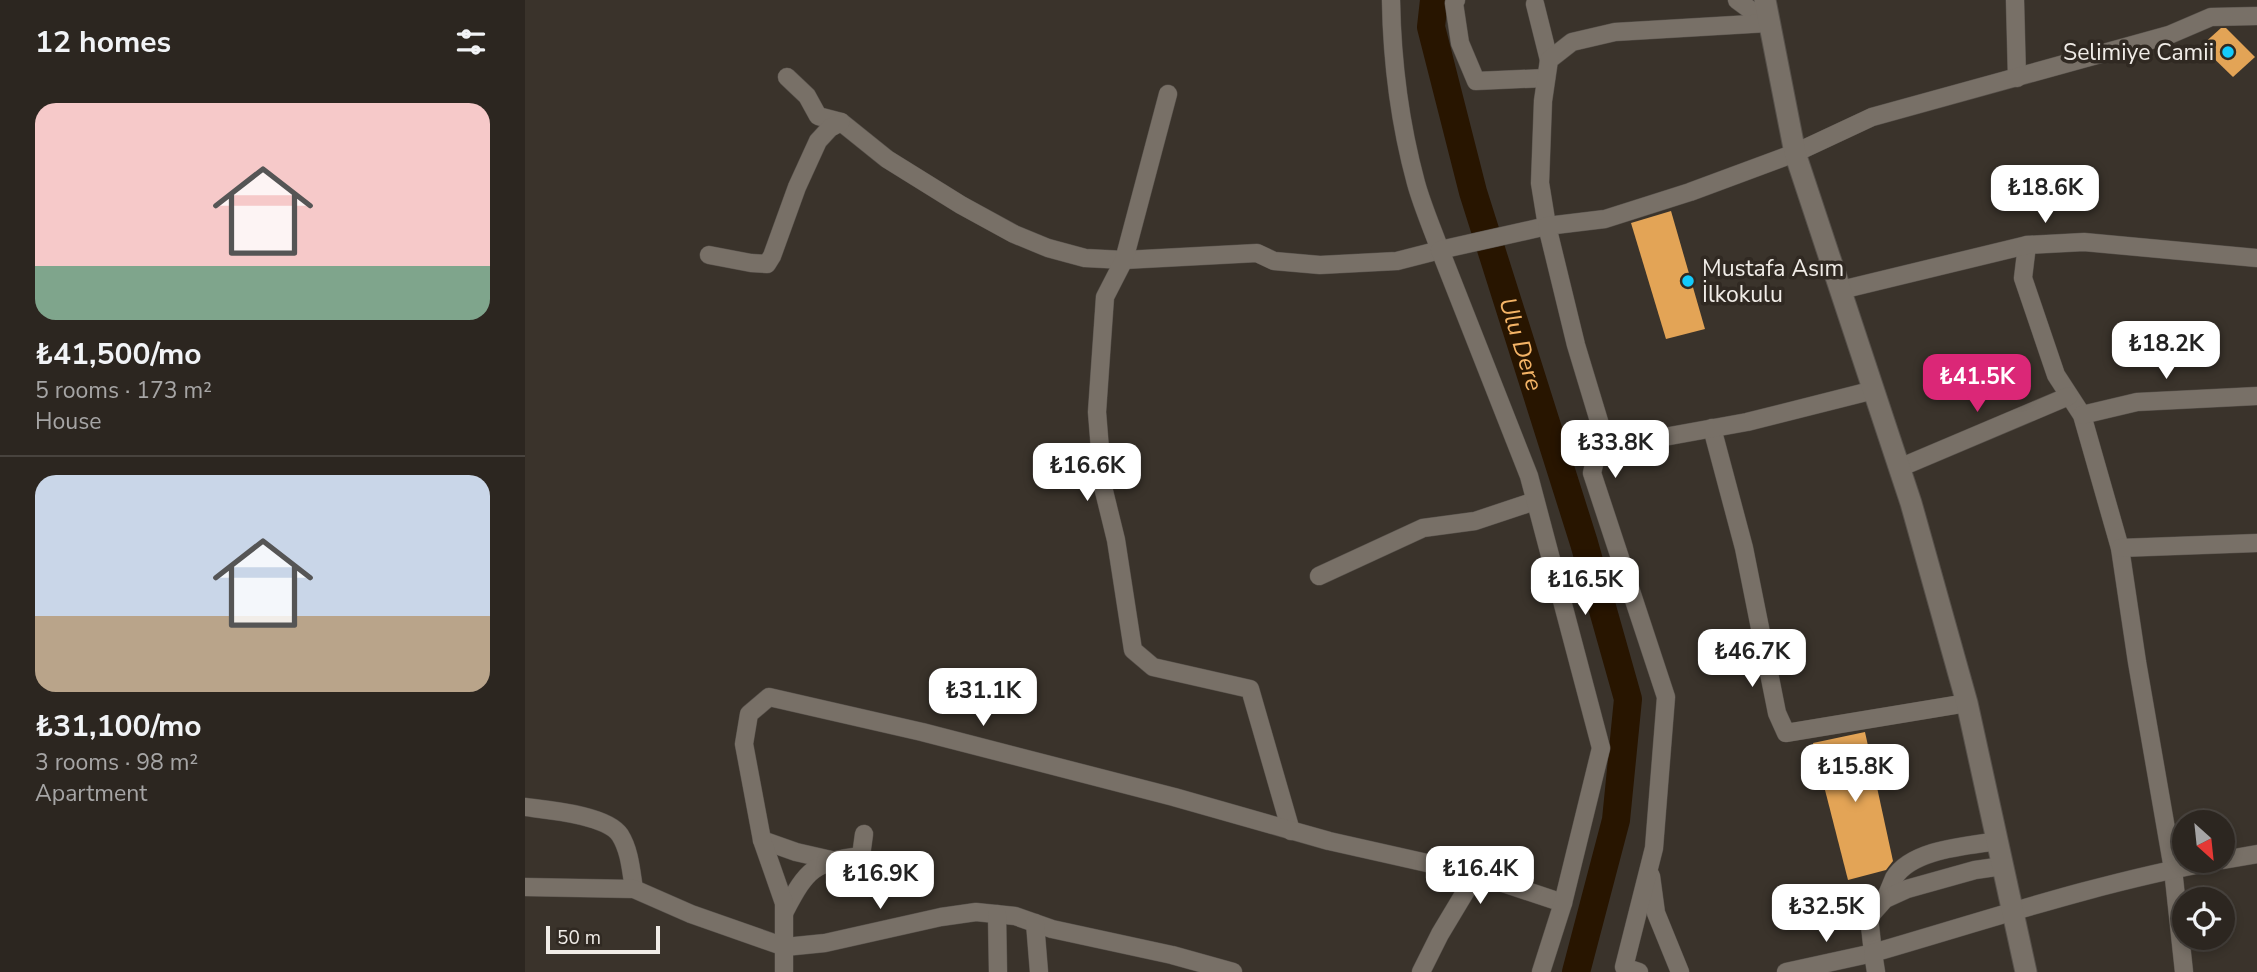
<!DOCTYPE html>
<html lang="en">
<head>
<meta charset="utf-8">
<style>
	body { margin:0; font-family:"Nunito Sans",sans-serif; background:#38322d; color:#f1f3f6; height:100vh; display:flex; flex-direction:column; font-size:26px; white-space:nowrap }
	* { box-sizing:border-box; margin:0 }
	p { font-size:23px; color:#a6a5a5 }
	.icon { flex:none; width:38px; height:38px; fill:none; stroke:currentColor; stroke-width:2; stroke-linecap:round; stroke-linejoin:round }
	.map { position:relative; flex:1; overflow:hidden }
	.side { display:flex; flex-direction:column; background:#2c2620; width:525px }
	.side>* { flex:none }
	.needle { width:46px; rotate:153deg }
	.controls { position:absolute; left:1647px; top:810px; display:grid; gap:14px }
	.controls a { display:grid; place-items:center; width:63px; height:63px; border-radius:50%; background:#2c2620; box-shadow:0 4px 10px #0003,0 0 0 2px #48433e; font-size:35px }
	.scale { position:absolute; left:21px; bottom:18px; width:114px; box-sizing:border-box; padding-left:7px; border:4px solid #f0ece7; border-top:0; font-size:19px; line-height:24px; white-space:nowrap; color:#f0ece7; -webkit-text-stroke:5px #302922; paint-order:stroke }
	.price { position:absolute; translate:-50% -60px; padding:0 16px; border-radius:14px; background:#fff; color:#222; font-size:23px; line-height:46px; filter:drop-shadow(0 2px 4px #0008) }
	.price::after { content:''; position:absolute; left:50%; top:42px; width:21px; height:16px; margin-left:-10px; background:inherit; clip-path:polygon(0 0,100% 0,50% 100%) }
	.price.current { background:#db2777; color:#fff }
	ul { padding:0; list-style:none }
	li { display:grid; align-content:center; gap:14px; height:371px; padding:0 35px }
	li+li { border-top:2px solid #48433e }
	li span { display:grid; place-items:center; height:217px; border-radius:21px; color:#555 }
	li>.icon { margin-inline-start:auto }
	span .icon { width:126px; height:126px; fill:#fffc; stroke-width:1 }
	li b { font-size:30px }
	h2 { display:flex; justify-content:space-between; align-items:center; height:84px; padding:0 35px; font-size:30px }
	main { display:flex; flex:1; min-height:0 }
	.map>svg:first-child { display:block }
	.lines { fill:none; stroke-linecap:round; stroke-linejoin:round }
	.river { stroke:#281500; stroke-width:28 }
	.building { fill:#e3a456 }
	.street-casing { stroke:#57514b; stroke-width:19 }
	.secondary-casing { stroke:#57514b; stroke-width:23 }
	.street { stroke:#787067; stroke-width:18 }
	.secondary { stroke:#787067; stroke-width:21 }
	.poi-dot { fill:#14cafb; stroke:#302922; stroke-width:2.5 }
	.labels { text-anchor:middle; stroke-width:7; stroke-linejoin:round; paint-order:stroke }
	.poi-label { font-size:23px; fill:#f0ece7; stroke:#302922; text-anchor:end }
	.water-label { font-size:24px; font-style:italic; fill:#f4b466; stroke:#302922 }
</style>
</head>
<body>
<main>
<section class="side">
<h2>12 homes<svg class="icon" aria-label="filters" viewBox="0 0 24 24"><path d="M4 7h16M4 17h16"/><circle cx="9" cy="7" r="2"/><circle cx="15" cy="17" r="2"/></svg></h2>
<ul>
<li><span style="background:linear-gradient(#f6c9c9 75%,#7fa58c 0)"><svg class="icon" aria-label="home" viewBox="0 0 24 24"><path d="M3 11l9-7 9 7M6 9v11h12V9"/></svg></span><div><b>₺41,500/mo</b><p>5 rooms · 173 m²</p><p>House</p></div></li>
<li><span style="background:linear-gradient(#c9d6e8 65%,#b9a48a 0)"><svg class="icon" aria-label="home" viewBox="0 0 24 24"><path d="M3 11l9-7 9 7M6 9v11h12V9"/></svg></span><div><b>₺31,100/mo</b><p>3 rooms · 98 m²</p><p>Apartment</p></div></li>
</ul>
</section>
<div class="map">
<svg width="1732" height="972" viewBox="0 0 1732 972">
	<rect width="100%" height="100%" fill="#3a332b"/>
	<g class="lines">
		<path class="river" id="s1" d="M 909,0 L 906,27 L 948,192 L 1059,543 L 1103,699 L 1091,820 L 1051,972"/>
	</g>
	<g class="building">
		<polygon points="1696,28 1701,28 1730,57 1708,77 1676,46"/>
		<polygon points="1146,211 1180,329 1141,339 1106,223"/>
		<polygon points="1340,732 1368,861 1361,870 1323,880 1288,743"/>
	</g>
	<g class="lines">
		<defs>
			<g id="street">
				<polyline points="931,0 929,3 935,43 951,81 1021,78"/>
				<polyline points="1212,0 1243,23"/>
				<polyline points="1490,0 1492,78"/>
				<polyline points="1010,4 1024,60"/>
				<path d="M 262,77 L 282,96 L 293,116 L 316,122 L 362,159 L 436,205 L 489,234 L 523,248 L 560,258 L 599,260 L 732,253 L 749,261 L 795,265 L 872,261 L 915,250 C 907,228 897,205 891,183 C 875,124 867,61 866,0"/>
				<polyline points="643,94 599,260 580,297 572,412 578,487 591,540 608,650 628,667 725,689 766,831"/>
				<polyline points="1502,245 1498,278 1531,375 1557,415 1595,548 1612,662 1648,869 1659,972"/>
				<polyline points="184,255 226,263 242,264 247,256 272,187 293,141 305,128 316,122"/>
				<polyline points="1316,290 1502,245 1559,242 1732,258"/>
				<polyline points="1557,415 1612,402 1732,396"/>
				<polyline points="1187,428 1219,548 1252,713 1261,733 1442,703"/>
				<polyline points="1073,449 1222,422 1349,390"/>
				<polyline points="1374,468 1544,396"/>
				<polyline points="1595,548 1732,543"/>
				<polyline points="794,576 898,528 950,521 1010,501"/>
				<path d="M 0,807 C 23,810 82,815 95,835 C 105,851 106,871 109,889"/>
				<polyline points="237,840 271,852 306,860"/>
				<polyline points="1698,860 1732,854"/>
				<polyline points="1126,876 1131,913 1155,972"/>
				<polyline points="0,887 109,889 166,914 260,947 300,943 416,917 451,912 490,916 527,929 647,955 708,972"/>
				<path d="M 1360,899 C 1363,893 1366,885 1369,878 C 1387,849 1442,846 1473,841"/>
				<path d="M 260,911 C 282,869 289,862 336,856 L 339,834"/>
				<polyline points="472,914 473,972"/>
				<polyline points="510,923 514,972"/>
				<polyline points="259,972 259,903 237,840 219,744 224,714 244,697 397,732 649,797 804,841 951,874"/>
				<polyline points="896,972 915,934 951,874 1038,903"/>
				<polyline points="1016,972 1038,903 1076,748 1004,476 915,250 1022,226 1015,183 1018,101 1024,60 1047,42 1090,32 1243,23"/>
				<polyline points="1114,972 1099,967 1129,848 1141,697 1067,473 1077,431 1051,345 1022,226 1080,219 1165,192 1270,153 1347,117 1644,35 1686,17 1732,16"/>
				<polyline points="1261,972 1348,953 1344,917 1360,899 1382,889 1450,870 1478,866"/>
				<path d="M 1351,972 L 1348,953 C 1462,920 1575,882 1692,861"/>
			</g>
			<polyline id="secondary" points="1240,0 1270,153 1386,503 1442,703 1501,972"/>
		</defs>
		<use href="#street" class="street-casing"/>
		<use href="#secondary" class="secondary-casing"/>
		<use href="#street" class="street"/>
		<use href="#secondary" class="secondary"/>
	</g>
	<g class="poi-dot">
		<circle cx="1703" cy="52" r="7"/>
		<circle cx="1163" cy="281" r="7"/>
	</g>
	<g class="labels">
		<g class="poi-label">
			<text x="1689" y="60">Selimiye Camii</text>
			<text x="1177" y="276" text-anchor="start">Mustafa Asım<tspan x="1177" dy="26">İlkokulu</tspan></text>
		</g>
		<g class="water-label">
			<text dy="8" stroke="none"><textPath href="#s1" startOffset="357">Ulu Dere</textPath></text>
		</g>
	</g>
</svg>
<div class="controls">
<a><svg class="needle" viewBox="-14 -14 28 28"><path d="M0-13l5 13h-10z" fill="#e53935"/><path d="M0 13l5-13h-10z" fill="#a6a5a5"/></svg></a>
<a><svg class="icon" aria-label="locate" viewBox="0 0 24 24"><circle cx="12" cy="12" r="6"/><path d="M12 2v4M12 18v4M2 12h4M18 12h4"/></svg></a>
</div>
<div class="scale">50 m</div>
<b class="price" style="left:1520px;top:225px">₺18.6K</b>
<b class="price" style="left:1641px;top:381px">₺18.2K</b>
<b class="price current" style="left:1452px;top:414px">₺41.5K</b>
<b class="price" style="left:1090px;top:480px">₺33.8K</b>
<b class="price" style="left:562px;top:503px">₺16.6K</b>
<b class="price" style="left:1060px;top:617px">₺16.5K</b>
<b class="price" style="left:1227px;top:689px">₺46.7K</b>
<b class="price" style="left:458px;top:728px">₺31.1K</b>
<b class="price" style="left:1330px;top:804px">₺15.8K</b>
<b class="price" style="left:955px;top:906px">₺16.4K</b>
<b class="price" style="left:355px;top:911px">₺16.9K</b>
<b class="price" style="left:1301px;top:944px">₺32.5K</b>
</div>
</main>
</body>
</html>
